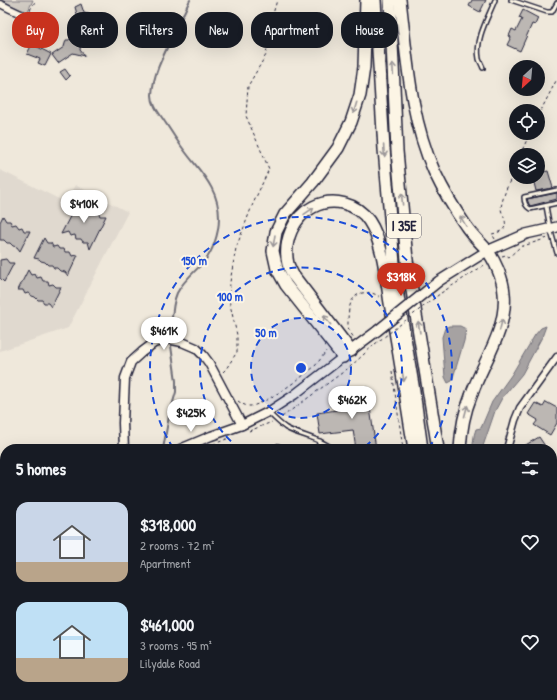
<!DOCTYPE html>
<html lang="en">
<head>
<meta charset="utf-8">
<style>
	body { margin:0; font-family:"Patrick Hand",sans-serif; background:#242831; color:#f1f3f6; height:100vh; display:flex; flex-direction:column; font-size:15px; white-space:nowrap }
	* { box-sizing:border-box; margin:0 }
	p { font-size:13px; color:#9ea1a6 }
	.icon { flex:none; width:22px; height:22px; fill:none; stroke:currentColor; stroke-width:2; stroke-linecap:round; stroke-linejoin:round }
	.map { position:relative; flex:1; overflow:hidden }
	.details { position:absolute; left:0px; top:444px; width:557px; height:256px; display:flex; flex-direction:column; background:#171b24; border-radius:16px 16px 0 0; box-shadow:0 4px 16px #0002 }
	.details>* { flex:none }
	.guide { position:absolute; left:12px; top:12px; width:533px; height:36px; display:flex; gap:8px }
	.needle { width:26px; rotate:206deg }
	.tools { position:absolute; left:509px; top:60px; display:grid; gap:8px }
	.tools a { display:grid; place-items:center; width:36px; height:36px; border-radius:50%; background:#171b24; box-shadow:0 4px 16px #0002; font-size:20px }
	.price { position:absolute; translate:-50% -34px; padding:0 9px; border-radius:14px; background:#fff; color:#222; font-size:13px; line-height:26px; filter:drop-shadow(0 1px 2px #0008) }
	.price::after { content:''; position:absolute; left:50%; top:24px; width:12px; height:9px; margin-left:-6px; background:inherit; clip-path:polygon(0 0,100% 0,50% 100%) }
	.price.selected { background:#c8321e; color:#fff }
	ul { padding:0; list-style:none }
	li { display:flex; align-items:center; gap:12px; height:100px; padding:0 16px }
	li span { display:grid; place-items:center; flex:none; width:112px; height:80px; border-radius:12px; color:#555 }
	li>.icon { margin-inline-start:auto }
	span .icon { width:48px; height:48px; fill:#fffc; stroke-width:1 }
	li b { font-size:17px }
	h2 { display:flex; justify-content:space-between; align-items:center; height:48px; padding:0 16px; font-size:17px }
	.pill { padding:0 14px; border-radius:16px; background:#171b24; box-shadow:0 4px 16px #0002; font-size:14px; line-height:36px }
	.pill.selected { background:#c8321e; color:#fff }
	.map>svg:first-child { display:block }
	.built { fill:#e0d9cf }
	.green { fill:#d1cbc3; stroke:#7a767f }
	.water { fill:#a6a2a2; stroke:#716f79 }
	.pier { fill:#efe8db }
	.lines { fill:none; stroke-linecap:round; stroke-linejoin:round }
	.stream { stroke:#716f79; stroke-width:2 }
	.building { fill:#bcb7b3; stroke:#22223b }
	.service-casing { stroke:#22223b; stroke-width:6 }
	.minor-casing { stroke:#22223b; stroke-width:9 }
	.tertiary-casing { stroke:#22223b; stroke-width:11 }
	.secondary-casing { stroke:#22223b; stroke-width:12 }
	.motorway-casing { stroke:#22223b; stroke-width:14 }
	.path { stroke:#22223b; stroke-width:1; stroke-dasharray:3 3; stroke-linecap:butt }
	.service { stroke:#fcf5e5; stroke-width:3 }
	.minor { stroke:#fcf5e5; stroke-width:6 }
	.tertiary { stroke:#fcf5e5; stroke-width:8 }
	.secondary { stroke:#fcf5e5; stroke-width:9 }
	.motorway { stroke:#fcf5e5; stroke-width:11 }
	.rail { stroke:#22223b; stroke-width:2 }
	.secondary-bridge-casing { stroke:#22223b; stroke-width:12; stroke-linecap:butt }
	.path-bridge { stroke:#22223b; stroke-width:1; stroke-dasharray:3 3; stroke-linecap:butt }
	.secondary-bridge { stroke:#fcf5e5; stroke-width:9 }
	.oneway { stroke:#9a9698 }
	.ring { fill:none; stroke:#1d4ed8; stroke-width:2; stroke-dasharray:7 5 }
	.labels { text-anchor:middle; stroke-width:4; stroke-linejoin:round; paint-order:stroke }
	.shield { fill:#fcf5e5; stroke:#63616e; stroke-width:1 }
	.shield-label { font-size:14px; font-weight:bold; fill:#22223b }
	.centre { fill:#1d4ed8; stroke:#fcf5e5; stroke-width:2 }
	.ring-label { font-size:12px; text-anchor:middle; font-weight:bold; fill:#1d4ed8; stroke:#fcf5e5; stroke-width:4; stroke-linejoin:round; paint-order:stroke }
</style>
</head>
<body>
<div class="map">
<svg width="557" height="700" viewBox="0 0 557 700">
	<rect width="100%" height="100%" fill="#efe8db"/>
	<filter id="ink" filterUnits="userSpaceOnUse"><feTurbulence type="fractalNoise" baseFrequency=".025" numOctaves="2"/><feDisplacementMap in="SourceGraphic" scale="8" xChannelSelector="R" yChannelSelector="G"/><feConvolveMatrix kernelMatrix="1 2 1 2 8 2 1 2 1" color-interpolation-filters="sRGB"/></filter>
	<g filter="url(#ink)">
		<polygon class="built" points="0,170 65,202 75,185 128,212 68,328 0,351"/>
		<g class="green">
			<polygon points="1,0 33,0 27,13"/>
			<polygon points="5,648 5,695 36,695 39,700 0,700 0,649"/>
		</g>
		<g class="water">
			<polygon points="449,326 460,326 466,329 464,341 452,381 448,383 445,377 442,337 445,328"/>
			<path d="M 546,326 L 542,337 L 522,374 L 502,398 L 495,411 L 482,449 L 472,449 C 474,442 473,436 476,429 L 481,428 L 492,402 L 512,374 L 535,335 L 541,328 Z"/>
			<polygon points="557,610 557,700 214,700 222,695 552,695 552,611"/>
		</g>
		<polygon class="pier" points="442,695 485,695 486,700 443,700"/>
		<g class="lines">
			<g class="stream">
				<path d="M 171,332 C 172,319 172,304 177,293 C 183,281 194,272 203,263 C 213,252 219,233 219,218 C 219,188 200,172 184,150 C 177,141 171,131 165,122 C 160,114 152,106 152,95 C 153,74 164,54 173,36 C 179,24 184,12 190,0"/>
				<polyline points="163,449 169,416 176,392 176,381 171,346"/>
			</g>
		</g>
		<g class="building">
			<polygon points="472,0 486,0 480,12 469,6"/>
			<polygon points="81,4 84,13 89,14 88,18 91,23 91,25 86,28 86,31 81,30 78,42 81,43 80,50 85,56 73,53 58,63 52,55 64,47 66,40 69,40 72,37 73,37 78,18 75,7"/>
			<polygon points="523,10 538,18 535,25 532,24 520,51 507,45 511,37 509,36 512,29 516,31 522,19 519,18"/>
			<polygon points="32,44 51,54 45,66 38,63 40,59 27,54"/>
			<polygon points="65,69 70,76 66,80 60,72"/>
			<polygon points="548,171 553,188 536,191 533,179 535,178 535,177 538,177 538,173"/>
			<polygon points="557,193 557,199 530,206 529,204 527,199"/>
			<polygon points="78,201 81,207 85,206 87,209 92,210 94,213 98,213 100,216 106,216 90,249 88,242 83,242 81,239 76,239 75,235 70,236 68,232 61,234"/>
			<polygon points="3,216 6,221 10,221 12,225 16,224 19,228 22,227 24,231 30,231 20,251 17,247 13,246 10,243 7,243 4,240 0,240 0,222"/>
			<polygon points="44,238 47,243 51,243 53,247 57,246 59,249 64,249 65,252 70,252 72,256 78,255 68,276 65,272 60,271 57,268 54,268 52,265 48,265 45,262 41,261 39,259 34,258"/>
			<polygon points="6,259 9,263 14,263 4,282 0,278 0,260"/>
			<polygon points="28,270 31,275 35,274 37,278 41,277 43,281 48,281 49,285 53,284 56,287 61,287 51,307 48,303 44,303 42,300 38,300 35,297 32,296 28,293 25,294 23,290 18,290"/>
			<polygon points="367,387 376,449 356,449 353,430 320,434 317,413 350,408 347,390"/>
			<polygon points="546,402 557,408 557,423 550,435 534,425 538,420 528,414 535,403 543,407"/>
			<polygon points="539,437 547,449 519,449"/>
		</g>
		<g class="lines">
			<defs>
				<g id="service">
					<polyline points="511,0 547,12 552,12 557,3"/>
					<path d="M 483,68 C 482,65 480,62 479,59 C 475,39 488,18 495,0"/>
					<path d="M 557,190 L 524,197 C 524,202 525,206 530,209 L 557,203"/>
					<polyline points="546,206 550,228 557,253"/>
					<path d="M 269,413 C 275,419 280,424 286,428 C 301,436 320,438 333,449"/>
					<polyline points="278,446 284,449"/>
					<polyline points="317,449 320,441"/>
				</g>
				<g id="minor">
					<path d="M 0,4 C 13,10 26,18 40,20"/>
					<polyline points="507,449 515,420 520,408 557,357"/>
					<polyline points="552,494 557,493"/>
				</g>
				<g id="tertiary">
					<polyline points="124,449 123,423 125,378 131,362 142,352 154,343 168,339 182,342 196,348 203,355 209,363 242,425"/>
					<polyline points="180,449 211,436 242,425 268,412 294,395 343,357"/>
					<polyline points="0,523 5,521"/>
					<polyline points="154,700 158,695"/>
				</g>
				<g id="secondary">
					<polyline points="439,281 487,251 526,234 557,227"/>
					<polyline points="346,354 377,331"/>
				</g>
				<g id="motorway">
					<polyline points="375,0 384,149 394,263 398,296 414,391 422,449"/>
					<polyline points="390,0 397,151 407,260 438,449"/>
					<path d="M 400,0 C 407,57 410,118 434,171 C 443,190 454,209 466,226 C 472,235 480,242 486,249 C 495,260 503,279 504,293 C 508,330 482,363 471,396 C 464,413 461,431 460,449"/>
					<path d="M 351,351 L 293,275 C 291,271 289,267 288,264 C 283,242 293,217 313,207 C 333,197 357,203 369,221 C 383,242 386,278 390,303 C 399,351 406,400 414,449"/>
					<polyline points="343,357 286,285 277,269 273,251 276,232 285,214 313,182 338,148 351,122 360,95 364,67 366,0"/>
					<polyline points="453,695 454,700"/>
					<polyline points="471,695 472,700"/>
				</g>
			</defs>
			<use href="#service" class="service-casing"/>
			<use href="#minor" class="minor-casing"/>
			<use href="#tertiary" class="tertiary-casing"/>
			<use href="#secondary" class="secondary-casing"/>
			<use href="#motorway" class="motorway-casing"/>
			<g class="path">
				<polyline points="30,10 36,0"/>
				<polyline points="538,116 557,79"/>
				<polyline points="520,155 530,133"/>
				<path d="M 495,239 L 492,234 C 497,233 504,231 505,226 C 507,220 501,214 501,208 C 503,194 511,179 516,166"/>
				<polyline points="502,256 506,255 509,257 520,247 548,238"/>
				<polyline points="441,293 486,264"/>
				<polyline points="348,329 354,338"/>
				<path d="M 347,330 L 348,329 C 348,316 347,297 362,293 C 370,292 374,293 380,297"/>
				<polyline points="392,371 403,449"/>
				<polyline points="223,372 226,369 237,352 237,335 229,300 230,282 236,248 252,206 269,169 246,116 248,86 266,55 271,21 277,0"/>
				<path d="M 238,401 C 242,404 245,406 250,406 C 263,406 304,376 315,366 C 319,361 323,356 326,351"/>
				<polyline points="282,417 350,367 375,344"/>
				<polyline points="249,431 272,422"/>
				<polyline points="202,449 229,438"/>
				<polyline points="0,502 5,501"/>
				<polyline points="552,580 557,578"/>
			</g>
			<use href="#service" class="service"/>
			<use href="#minor" class="minor"/>
			<use href="#tertiary" class="tertiary"/>
			<use href="#secondary" class="secondary"/>
			<use href="#motorway" class="motorway"/>
			<g class="rail">
				<polyline points="552,589 557,587"/>
				<polyline points="0,668 5,667"/>
			</g>
			<defs>
				<polyline id="secondary-bridge" points="377,331 439,281"/>
			</defs>
			<use href="#secondary-bridge" class="secondary-bridge-casing"/>
			<polyline class="path-bridge" points="375,344 441,293"/>
			<use href="#secondary-bridge" class="secondary-bridge"/>
		</g>
		<defs><path id="oneway-shaft" d="M-6 0H5M1.5-3L5.5 0L1.5 3" fill="none" stroke-width="1.6" stroke-linecap="round" stroke-linejoin="round"/></defs>
		<g class="oneway">
			<use href="#oneway-shaft" transform="translate(393 69) rotate(-93)"/>
			<use href="#oneway-shaft" transform="translate(355 108) rotate(107)"/>
			<use href="#oneway-shaft" transform="translate(384 151) rotate(86)"/>
			<use href="#oneway-shaft" transform="translate(402 199) rotate(-96)"/>
			<use href="#oneway-shaft" transform="translate(309 211) rotate(-35)"/>
			<use href="#oneway-shaft" transform="translate(463 221) rotate(-121)"/>
			<use href="#oneway-shaft" transform="translate(274 241) rotate(99)"/>
			<use href="#oneway-shaft" transform="translate(327 320) rotate(-128)"/>
			<use href="#oneway-shaft" transform="translate(501 325) rotate(-76)"/>
			<use href="#oneway-shaft" transform="translate(419 327) rotate(-99)"/>
			<use href="#oneway-shaft" transform="translate(403 376) rotate(81)"/>
			<use href="#oneway-shaft" transform="translate(466 411) rotate(-75)"/>
		</g>
	</g>
	<circle cx="301" cy="368" r="50" fill="#1d4ed8" fill-opacity=".12"/>
	<g class="ring">
		<circle cx="301" cy="368" r="50"/>
		<path d="M240 449A101 101 0 1 1 362 449"/>
		<path d="M173 448A151 151 0 1 1 429 448"/>
	</g>
	<g class="labels">
		<rect class="shield" x="387" y="214" width="34" height="24" rx="3"/>
		<g class="shield-label">
			<text x="404" y="231">I 35E</text>
		</g>
	</g>
	<circle cx="301" cy="368" r="6" class="centre"/>
	<g class="ring-label">
		<text x="194" y="265">150 m</text>
		<text x="230" y="301">100 m</text>
		<text x="266" y="337">50 m</text>
	</g>
</svg>
<div class="tools">
<a><svg class="needle" viewBox="-14 -14 28 28"><path d="M0-13l5 13h-10z" fill="#e53935"/><path d="M0 13l5-13h-10z" fill="#9ea1a6"/></svg></a>
<a><svg class="icon" aria-label="locate" viewBox="0 0 24 24"><circle cx="12" cy="12" r="6"/><path d="M12 2v4M12 18v4M2 12h4M18 12h4"/></svg></a>
<a><svg class="icon" aria-label="layers" viewBox="0 0 24 24"><path d="M12 4l9 5-9 5-9-5zM3 14l9 5 9-5"/></svg></a>
</div>
<b class="price" style="left:84px;top:224px">$410K</b>
<b class="price selected" style="left:401px;top:297px">$318K</b>
<b class="price" style="left:164px;top:351px">$461K</b>
<b class="price" style="left:352px;top:420px">$462K</b>
<b class="price" style="left:191px;top:433px">$425K</b>
<div class="guide">
<a class="pill selected">Buy</a>
<a class="pill">Rent</a>
<a class="pill">Filters</a>
<a class="pill">New</a>
<a class="pill">Apartment</a>
<a class="pill">House</a>
</div>
<section class="details">
<h2>5 homes<svg class="icon" aria-label="filters" viewBox="0 0 24 24"><path d="M4 7h16M4 17h16"/><circle cx="9" cy="7" r="2"/><circle cx="15" cy="17" r="2"/></svg></h2>
<ul>
<li><span style="background:linear-gradient(#c9d6e8 75%,#b9a48a 0)"><svg class="icon" aria-label="home" viewBox="0 0 24 24"><path d="M3 11l9-7 9 7M6 9v11h12V9"/></svg></span><div><b>$318,000</b><p>2 rooms · 72 m²</p><p>Apartment</p></div><svg class="icon" aria-label="heart" viewBox="0 0 24 24"><path d="M12 20l-8-8c-3-5 5-10 8-4 3-6 11-1 8 4z"/></svg></li>
<li><span style="background:linear-gradient(#bfe0f5 70%,#b9a48a 0)"><svg class="icon" aria-label="home" viewBox="0 0 24 24"><path d="M3 11l9-7 9 7M6 9v11h12V9"/></svg></span><div><b>$461,000</b><p>3 rooms · 95 m²</p><p>Lilydale Road</p></div><svg class="icon" aria-label="heart" viewBox="0 0 24 24"><path d="M12 20l-8-8c-3-5 5-10 8-4 3-6 11-1 8 4z"/></svg></li>
</ul>
</section>
</div>
</body>
</html>
